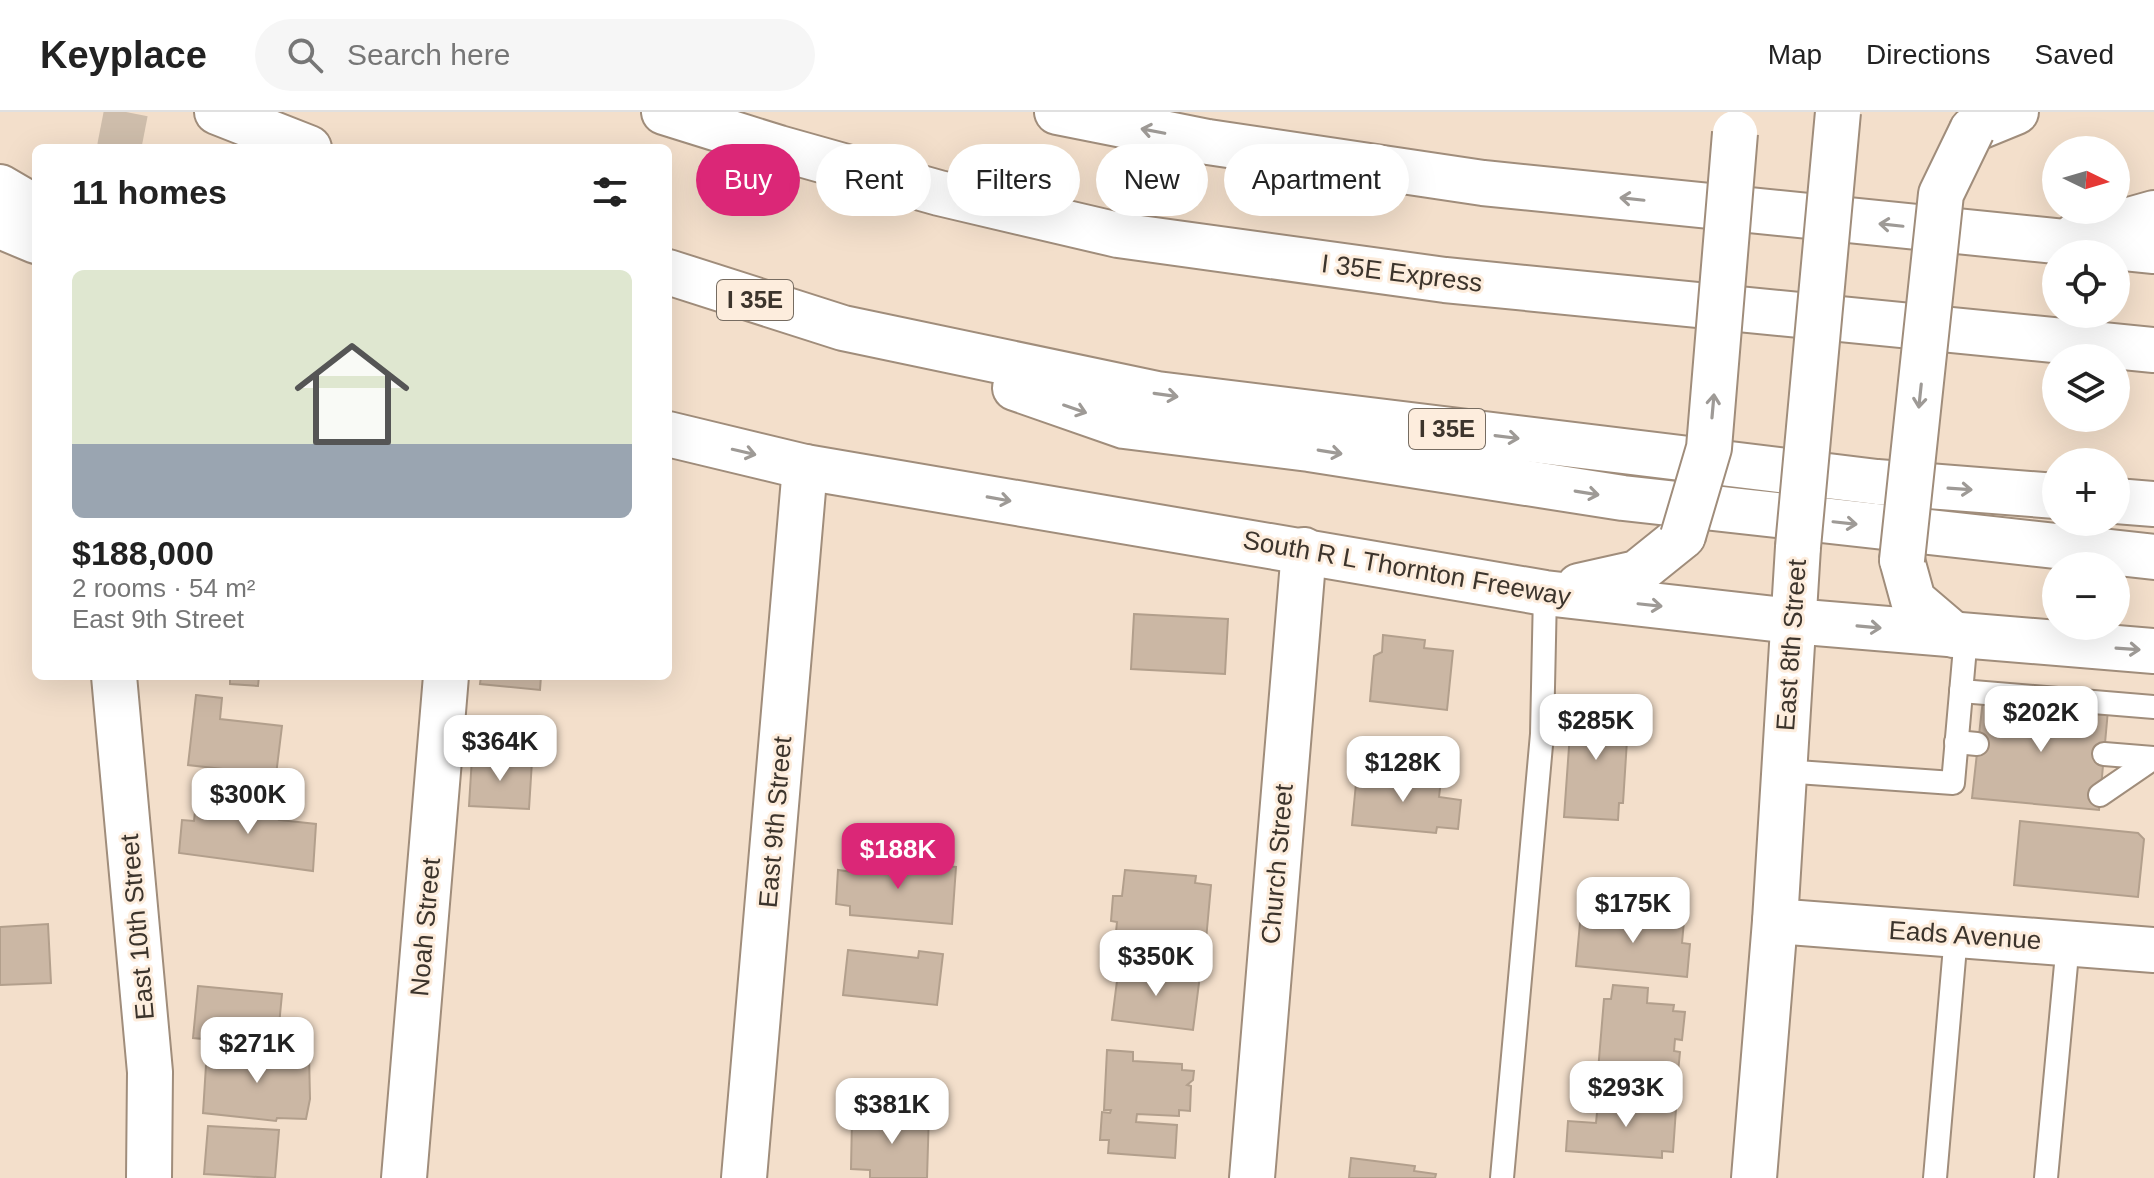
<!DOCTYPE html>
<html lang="en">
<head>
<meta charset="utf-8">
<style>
	body { margin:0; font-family:Arial,sans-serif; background:#f6f6f6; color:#222; height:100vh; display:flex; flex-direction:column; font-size:30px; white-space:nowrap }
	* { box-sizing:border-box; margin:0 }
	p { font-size:26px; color:#767676 }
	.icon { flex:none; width:44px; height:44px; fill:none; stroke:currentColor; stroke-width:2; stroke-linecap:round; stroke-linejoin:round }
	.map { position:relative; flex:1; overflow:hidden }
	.sheet { position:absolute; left:32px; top:32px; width:640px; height:536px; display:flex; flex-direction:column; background:#fff; border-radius:12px; box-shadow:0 8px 32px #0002 }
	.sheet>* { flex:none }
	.guide { position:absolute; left:696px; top:32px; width:760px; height:72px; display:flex; gap:16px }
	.needle { width:52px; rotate:95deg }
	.buttons { position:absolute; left:2042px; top:24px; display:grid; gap:16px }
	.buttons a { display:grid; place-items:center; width:88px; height:88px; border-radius:50%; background:#fff; box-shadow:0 8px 32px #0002; font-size:40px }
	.price { position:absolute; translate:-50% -68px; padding:0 18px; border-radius:16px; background:#fff; color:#222; font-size:26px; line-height:52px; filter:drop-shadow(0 2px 4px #0008) }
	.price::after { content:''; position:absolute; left:50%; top:48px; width:24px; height:18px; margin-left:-12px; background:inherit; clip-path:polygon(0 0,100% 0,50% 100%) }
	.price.selected { background:#db2777; color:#fff }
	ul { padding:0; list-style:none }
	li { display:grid; align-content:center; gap:16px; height:424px; padding:0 40px }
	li+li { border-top:2px solid #e0e0e0 }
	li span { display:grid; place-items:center; height:248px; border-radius:12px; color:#555 }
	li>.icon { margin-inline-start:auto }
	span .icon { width:144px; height:144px; fill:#fffc; stroke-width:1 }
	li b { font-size:34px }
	h2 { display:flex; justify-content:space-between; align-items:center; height:96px; padding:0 40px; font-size:34px }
	.chip { padding:0 28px; border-radius:36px; background:#fff; box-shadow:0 8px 32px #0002; font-size:28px; line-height:72px }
	.chip.selected { background:#db2777; color:#fff }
	header { display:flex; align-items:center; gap:48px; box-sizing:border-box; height:112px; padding:0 40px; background:#fff; border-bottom:2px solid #e0e0e0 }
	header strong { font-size:38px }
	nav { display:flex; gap:44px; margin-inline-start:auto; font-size:28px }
	.search { width:560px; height:72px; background:#f6f6f6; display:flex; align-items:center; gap:20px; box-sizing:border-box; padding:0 28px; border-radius:44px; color:#767676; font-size:30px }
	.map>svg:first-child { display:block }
	.building { fill:#cbb7a4; stroke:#b29f8c; stroke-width:2 }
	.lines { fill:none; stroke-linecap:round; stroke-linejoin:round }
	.street-tunnel { stroke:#cebdab; stroke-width:44; stroke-dasharray:44 22; stroke-linecap:butt }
	.lane-casing { stroke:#a08d7b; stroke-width:26 }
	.street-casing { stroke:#a08d7b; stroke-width:48 }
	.secondary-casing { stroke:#a08d7b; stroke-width:48 }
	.highway-casing { stroke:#a08d7b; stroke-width:48 }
	.lane { stroke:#fff; stroke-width:22 }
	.street { stroke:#fff; stroke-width:44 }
	.secondary { stroke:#fff; stroke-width:44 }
	.highway { stroke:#fff; stroke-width:44 }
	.secondary-bridge-casing { stroke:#a08d7b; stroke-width:48; stroke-linecap:butt }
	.secondary-bridge { stroke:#fff; stroke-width:44 }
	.oneway { stroke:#9e9a96 }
	.labels { text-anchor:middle; stroke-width:6; stroke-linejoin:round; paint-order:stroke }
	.shield { fill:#fdeddd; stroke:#766c61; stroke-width:2 }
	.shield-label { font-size:24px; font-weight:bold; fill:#3c342c }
	.street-label { font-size:26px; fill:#3c342c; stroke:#fdeddd }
</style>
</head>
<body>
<header>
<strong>Keyplace</strong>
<div class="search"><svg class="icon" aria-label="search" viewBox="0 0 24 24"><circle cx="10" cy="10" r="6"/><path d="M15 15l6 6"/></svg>Search here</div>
<nav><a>Map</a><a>Directions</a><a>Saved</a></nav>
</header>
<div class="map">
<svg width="2154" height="1066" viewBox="0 0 2154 1066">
	<rect width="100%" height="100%" fill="#f3dfcb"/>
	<g class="building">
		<polygon points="1134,502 1228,507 1225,562 1131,557"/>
		<polygon points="1383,523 1425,528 1424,536 1453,539 1447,598 1370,589 1374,544 1382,540"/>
		<polygon points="206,564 259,564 258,574 230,572 230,566"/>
		<polygon points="481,564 541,564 540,578 480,572"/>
		<polygon points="196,583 222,586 220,607 282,614 276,663 188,653"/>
		<polygon points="1983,587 2108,598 2099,698 1972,686"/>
		<polygon points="1572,593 1629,597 1623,691 1619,691 1618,708 1564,705"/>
		<polygon points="472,645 532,649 529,697 469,694"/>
		<polygon points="1357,661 1441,668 1439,685 1461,688 1458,717 1437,715 1436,721 1352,713"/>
		<polygon points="196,689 268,697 281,701 279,708 316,712 313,759 179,741 182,708 194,709"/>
		<polygon points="2020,709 2138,721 2144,727 2138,785 2014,773"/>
		<polygon points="854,746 956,755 952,812 850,803 850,794 836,792 838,758 853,760"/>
		<polygon points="1125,758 1196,764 1195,771 1211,773 1206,828 1116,820 1117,810 1111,809 1113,784 1122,784"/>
		<polygon points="1588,800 1684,809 1682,831 1690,832 1687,865 1576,854 1580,811 1586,812"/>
		<polygon points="48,812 51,871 0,873 0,815"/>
		<polygon points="848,838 918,846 919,839 943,842 937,893 843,883"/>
		<polygon points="1119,853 1200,863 1193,918 1112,908"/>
		<polygon points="1613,873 1648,876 1647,891 1674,893 1673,899 1685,900 1682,928 1675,927 1674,939 1680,940 1677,970 1630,966 1631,962 1598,959 1604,887 1611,887"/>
		<polygon points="198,874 282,882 277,934 193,926"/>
		<polygon points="207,937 309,943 310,987 306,1007 277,1006 276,1009 203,1001"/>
		<polygon points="1107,938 1133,940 1133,949 1182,952 1182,958 1194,959 1193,968 1187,973 1191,974 1190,999 1179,998 1179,1004 1137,1002 1136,1010 1177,1013 1175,1046 1108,1041 1109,1028 1100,1028 1102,1000 1110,1001 1111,998 1104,998"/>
		<polygon points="1606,985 1667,990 1667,996 1676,997 1673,1040 1662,1039 1662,1046 1566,1039 1568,1009 1596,1011 1598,990 1606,990"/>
		<polygon points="897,999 929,1000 927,1066 870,1066 870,1058 851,1057 852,1007 896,1009"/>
		<polygon points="208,1014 279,1018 275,1066 204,1062"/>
		<polygon points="1351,1046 1415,1054 1414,1059 1436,1062 1435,1066 1349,1066"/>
	</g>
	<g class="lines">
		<polyline class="street-tunnel" points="119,36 126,0"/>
		<defs>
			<g id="lane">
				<polyline points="1961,579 2154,595"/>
				<polyline points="1956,630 1977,632"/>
				<polyline points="2104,642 2154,646"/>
				<polyline points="1783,659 1953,671 1966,524"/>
				<polyline points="2100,683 2154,646"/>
				<polyline points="1502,1066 1542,622 1545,481"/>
				<polyline points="1935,1066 1956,823"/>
				<polyline points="2046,1066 2068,831"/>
			</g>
			<g id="street">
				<polyline points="114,564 150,960 149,1066"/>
				<polyline points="1775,809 2154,838"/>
				<polyline points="404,1066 446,564"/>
				<polyline points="744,1066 805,355"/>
				<polyline points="1252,1066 1304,438"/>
			</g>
			<g id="secondary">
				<polyline points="1972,18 2016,0"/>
				<polyline points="0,114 36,129"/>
				<polyline points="668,322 805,355 1545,481 1792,509 2154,539"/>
				<polyline points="1902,448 1913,488 1954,523"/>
				<polyline points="1579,474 1637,461 1683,424"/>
				<polyline points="1754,1066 1775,809 1798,435"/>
			</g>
			<g id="highway">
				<polyline points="217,0 309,36"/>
				<polyline points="664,0 779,36 939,81 1118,123 1445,168 2154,238"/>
				<polyline points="1057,0 1208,30 1483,71 2154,139"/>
				<polyline points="0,75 36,96"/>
				<polyline points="2076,123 2154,101"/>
				<polyline points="668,160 843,216 1157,282 1877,370 2056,384"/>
				<polyline points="1015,276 1124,314 1309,337 1623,386 2154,445"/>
				<polyline points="2116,389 2154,392"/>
			</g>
		</defs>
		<use href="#lane" class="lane-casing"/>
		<use href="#street" class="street-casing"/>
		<use href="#secondary" class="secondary-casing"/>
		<use href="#highway" class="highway-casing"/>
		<use href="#lane" class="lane"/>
		<use href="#street" class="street"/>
		<use href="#secondary" class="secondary"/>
		<use href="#highway" class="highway"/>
		<defs>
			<g id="secondary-bridge">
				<polyline points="1683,424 1709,336 1735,21"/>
				<polyline points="1798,435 1838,0"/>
				<polyline points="1902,448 1941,82 1972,18"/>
			</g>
		</defs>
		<use href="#secondary-bridge" class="secondary-bridge-casing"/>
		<use href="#secondary-bridge" class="secondary-bridge"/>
	</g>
	<defs><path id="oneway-shaft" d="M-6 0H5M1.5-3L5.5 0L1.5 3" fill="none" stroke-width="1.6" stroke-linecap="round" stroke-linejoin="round" transform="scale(2)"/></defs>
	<g class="oneway">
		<use href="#oneway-shaft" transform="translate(1153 19) rotate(-169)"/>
		<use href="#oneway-shaft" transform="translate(1632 87) rotate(-174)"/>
		<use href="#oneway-shaft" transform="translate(1891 113) rotate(-174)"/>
		<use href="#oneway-shaft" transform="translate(1166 283) rotate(8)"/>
		<use href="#oneway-shaft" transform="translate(1920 284) rotate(96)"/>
		<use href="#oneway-shaft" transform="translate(1713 294) rotate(-85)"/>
		<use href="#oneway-shaft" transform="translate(1075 297) rotate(19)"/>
		<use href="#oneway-shaft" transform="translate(1507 325) rotate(7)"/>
		<use href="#oneway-shaft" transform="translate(744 340) rotate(13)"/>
		<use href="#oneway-shaft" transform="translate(1330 340) rotate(9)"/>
		<use href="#oneway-shaft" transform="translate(1960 377) rotate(4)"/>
		<use href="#oneway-shaft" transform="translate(1587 381) rotate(9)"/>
		<use href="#oneway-shaft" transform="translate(999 387) rotate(10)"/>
		<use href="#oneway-shaft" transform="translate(1845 411) rotate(6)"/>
		<use href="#oneway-shaft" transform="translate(1650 493) rotate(6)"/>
		<use href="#oneway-shaft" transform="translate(1869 515) rotate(5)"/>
		<use href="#oneway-shaft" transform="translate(2128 537) rotate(4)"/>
	</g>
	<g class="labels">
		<g class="shield">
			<rect x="717" y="168" width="76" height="40" rx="6"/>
			<rect x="1409" y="297" width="76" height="40" rx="6"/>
		</g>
		<g class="shield-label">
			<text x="755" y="196">I 35E</text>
			<text x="1447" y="325">I 35E</text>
		</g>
		<g class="street-label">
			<text transform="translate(1402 161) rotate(7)" y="9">I 35E Express</text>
			<text transform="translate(1407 456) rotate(10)" y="9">South R L Thornton Freeway</text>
			<text transform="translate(1791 533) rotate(-86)" y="9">East 8th Street</text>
			<text transform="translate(775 710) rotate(-85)" y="9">East 9th Street</text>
			<text transform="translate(1277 752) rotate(-85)" y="9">Church Street</text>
			<text transform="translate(137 815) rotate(-95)" y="9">East 10th Street</text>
			<text transform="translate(425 815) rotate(-85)" y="9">Noah Street</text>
			<text transform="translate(1965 823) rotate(4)" y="9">Eads Avenue</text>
		</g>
	</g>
</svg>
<div class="buttons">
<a><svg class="needle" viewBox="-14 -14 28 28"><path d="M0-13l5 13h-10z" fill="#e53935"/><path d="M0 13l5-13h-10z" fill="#767676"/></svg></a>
<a><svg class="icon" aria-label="locate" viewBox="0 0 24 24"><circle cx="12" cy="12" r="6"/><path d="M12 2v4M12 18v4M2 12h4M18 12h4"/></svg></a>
<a><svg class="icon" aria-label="layers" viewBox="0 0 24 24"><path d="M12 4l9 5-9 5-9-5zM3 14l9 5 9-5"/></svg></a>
<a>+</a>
<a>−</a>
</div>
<b class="price" style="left:2041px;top:642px">$202K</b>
<b class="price" style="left:1596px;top:650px">$285K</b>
<b class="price" style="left:500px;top:671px">$364K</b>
<b class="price" style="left:1403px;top:692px">$128K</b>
<b class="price" style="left:248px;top:724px">$300K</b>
<b class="price selected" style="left:898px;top:779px">$188K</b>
<b class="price" style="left:1633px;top:833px">$175K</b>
<b class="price" style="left:1156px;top:886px">$350K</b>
<b class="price" style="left:257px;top:973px">$271K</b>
<b class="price" style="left:1626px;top:1017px">$293K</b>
<b class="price" style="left:892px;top:1034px">$381K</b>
<div class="guide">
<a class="chip selected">Buy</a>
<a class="chip">Rent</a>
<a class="chip">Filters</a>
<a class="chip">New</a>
<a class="chip">Apartment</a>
</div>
<section class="sheet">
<h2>11 homes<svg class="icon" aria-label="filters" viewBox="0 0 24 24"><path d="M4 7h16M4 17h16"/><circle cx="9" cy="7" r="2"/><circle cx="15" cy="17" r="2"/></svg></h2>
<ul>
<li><span style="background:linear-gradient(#dfe7d0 70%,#9aa5b1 0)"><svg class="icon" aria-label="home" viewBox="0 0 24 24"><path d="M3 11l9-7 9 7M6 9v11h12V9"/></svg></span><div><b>$188,000</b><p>2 rooms · 54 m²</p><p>East 9th Street</p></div></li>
</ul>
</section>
</div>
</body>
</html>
